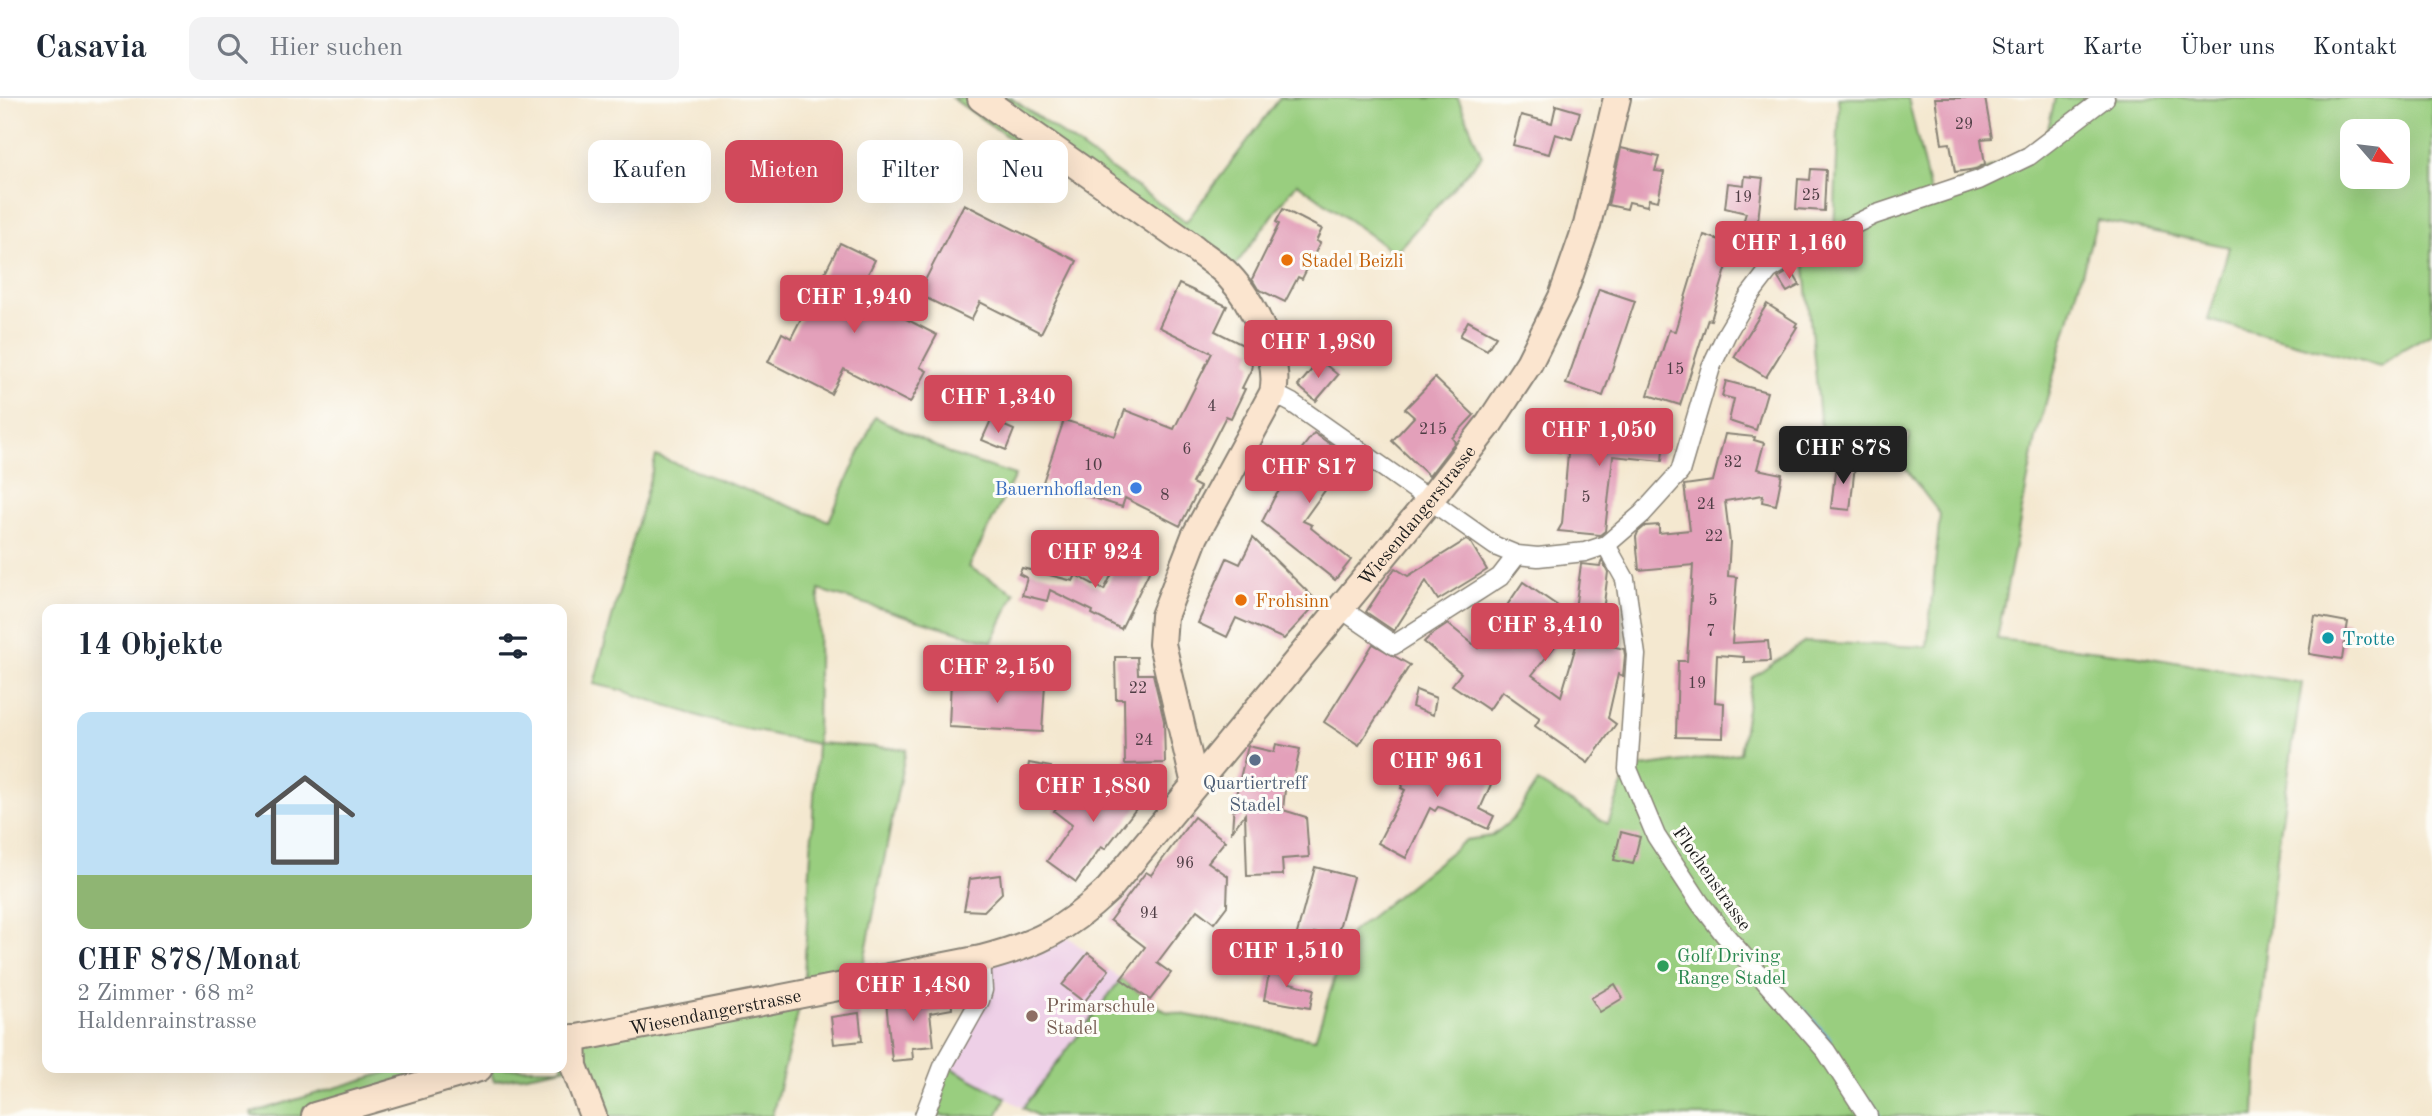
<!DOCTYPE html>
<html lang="de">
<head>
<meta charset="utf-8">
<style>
	body { margin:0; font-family:"Old Standard TT",serif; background:#f2f2f3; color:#1f2937; height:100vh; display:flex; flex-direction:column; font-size:26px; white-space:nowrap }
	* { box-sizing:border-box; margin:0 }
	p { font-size:23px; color:#747a83 }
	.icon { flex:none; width:38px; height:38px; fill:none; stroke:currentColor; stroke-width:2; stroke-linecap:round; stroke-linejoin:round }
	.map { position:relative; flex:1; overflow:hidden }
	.side { position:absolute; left:42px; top:506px; width:525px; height:469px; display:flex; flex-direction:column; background:#fff; border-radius:14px; box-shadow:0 7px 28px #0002 }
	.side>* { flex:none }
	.top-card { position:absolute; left:588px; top:42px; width:665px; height:63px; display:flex; gap:14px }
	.needle { width:46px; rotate:118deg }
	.buttons { position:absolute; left:2340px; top:21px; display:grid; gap:14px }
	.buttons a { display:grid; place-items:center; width:70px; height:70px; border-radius:14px; background:#fff; box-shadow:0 7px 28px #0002; font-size:35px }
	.price { position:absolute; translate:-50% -60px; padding:0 16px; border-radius:7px; background:#d1495b; color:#fff; font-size:23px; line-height:46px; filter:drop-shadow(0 2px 4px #0008) }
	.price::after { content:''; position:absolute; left:50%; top:42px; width:21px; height:16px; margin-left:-10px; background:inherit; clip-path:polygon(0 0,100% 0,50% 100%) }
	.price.active { background:#222; color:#fff }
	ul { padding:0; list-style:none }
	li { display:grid; align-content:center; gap:14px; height:371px; padding:0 35px }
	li+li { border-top:2px solid #e0e1e3 }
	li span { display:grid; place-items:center; height:217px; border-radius:14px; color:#555 }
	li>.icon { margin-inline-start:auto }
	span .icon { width:126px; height:126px; fill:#fffc; stroke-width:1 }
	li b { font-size:30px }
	h2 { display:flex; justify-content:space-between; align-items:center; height:84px; padding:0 35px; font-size:30px }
	.tag { padding:0 24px; border-radius:14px; background:#fff; box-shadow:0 7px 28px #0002; font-size:24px; line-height:63px }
	.tag.active { background:#d1495b; color:#fff }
	header { display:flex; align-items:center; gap:42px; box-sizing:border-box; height:98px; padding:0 35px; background:#fff; border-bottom:2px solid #e0e1e3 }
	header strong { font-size:33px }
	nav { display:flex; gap:38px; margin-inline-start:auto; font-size:24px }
	.search { width:490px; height:63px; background:#f2f2f3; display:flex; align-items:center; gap:18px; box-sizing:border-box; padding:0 24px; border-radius:14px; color:#747a83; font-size:26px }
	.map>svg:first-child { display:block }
	.built { fill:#eed0e7 }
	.green { fill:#99ce7f; stroke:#5a754e; stroke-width:2; fill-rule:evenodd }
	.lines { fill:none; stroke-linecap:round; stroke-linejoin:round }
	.stream { stroke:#6da1d9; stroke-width:6 }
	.building { fill:#e3a0ba; fill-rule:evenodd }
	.street-casing { stroke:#888276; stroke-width:21 }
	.secondary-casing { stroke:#888276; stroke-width:30 }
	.street { stroke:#fff; stroke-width:18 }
	.secondary { stroke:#fbe5cf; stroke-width:26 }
	.food-dot { fill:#e8710a; stroke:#fdfcf7; stroke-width:2.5 }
	.shop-dot { fill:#3f7fe0; stroke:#fdfcf7; stroke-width:2.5 }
	.culture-dot { fill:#0f9aa8; stroke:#fdfcf7; stroke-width:2.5 }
	.service-dot { fill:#5c6f8a; stroke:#fdfcf7; stroke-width:2.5 }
	.leisure-dot { fill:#2e9e5b; stroke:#fdfcf7; stroke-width:2.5 }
	.education-dot { fill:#8d6e63; stroke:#fdfcf7; stroke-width:2.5 }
	.labels { text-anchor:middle; stroke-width:6; stroke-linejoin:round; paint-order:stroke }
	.number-label { font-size:16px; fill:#4e3d44 }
	.food-label { font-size:19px; fill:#c56008; stroke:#fdfcf7; text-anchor:start }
	.shop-label { font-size:19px; fill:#366cbe; stroke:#fdfcf7; text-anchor:end }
	.street-label { font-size:19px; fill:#1c1c1c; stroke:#fdfcf7 }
	.culture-label { font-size:19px; fill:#0d838f; stroke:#fdfcf7; text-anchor:start }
	.service-label { font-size:19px; fill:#4e5e75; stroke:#fdfcf7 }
	.leisure-label { font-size:19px; fill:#27864d; stroke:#fdfcf7; text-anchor:start }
	.education-label { font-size:19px; fill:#785e54; stroke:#fdfcf7; text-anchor:start }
</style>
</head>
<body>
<header>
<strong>Casavia</strong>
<div class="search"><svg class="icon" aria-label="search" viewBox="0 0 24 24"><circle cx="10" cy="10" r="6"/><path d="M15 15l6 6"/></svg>Hier suchen</div>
<nav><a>Start</a><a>Karte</a><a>Über uns</a><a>Kontakt</a></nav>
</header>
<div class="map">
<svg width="2432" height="1018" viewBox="0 0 2432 1018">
	<rect width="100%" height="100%" fill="#fdfcf7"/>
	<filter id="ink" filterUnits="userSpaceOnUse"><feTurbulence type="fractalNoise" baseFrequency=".0143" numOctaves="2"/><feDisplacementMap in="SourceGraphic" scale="14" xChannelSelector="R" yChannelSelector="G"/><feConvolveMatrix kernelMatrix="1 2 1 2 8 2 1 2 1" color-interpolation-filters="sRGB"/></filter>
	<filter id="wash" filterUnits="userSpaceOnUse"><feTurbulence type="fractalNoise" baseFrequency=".00686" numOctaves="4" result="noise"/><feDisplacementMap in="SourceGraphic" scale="28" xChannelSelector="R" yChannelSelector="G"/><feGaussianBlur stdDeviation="1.57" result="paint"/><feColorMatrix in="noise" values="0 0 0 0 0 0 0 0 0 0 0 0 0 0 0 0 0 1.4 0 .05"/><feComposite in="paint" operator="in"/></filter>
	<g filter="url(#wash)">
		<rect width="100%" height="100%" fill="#f4e8d0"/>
		<polygon class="built" points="1069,840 1121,881 1023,1010 944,966 980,902 981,861"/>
		<g class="green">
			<polygon points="952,0 1011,0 1186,124 1280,0 1458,0 1482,58 1395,155 1297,85 1228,177 1155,122 1133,126"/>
			<path d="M 1838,0 L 1908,0 L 1931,98 L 2045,44 L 2055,0 L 2432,0 L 2432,235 L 2403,251 L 2380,268 L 2208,222 L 2229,149 L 2097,122 L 2036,340 L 1997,541 L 2133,557 L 2302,585 C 2280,729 2259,872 2255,1018 L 1038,1018 L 1023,1010 L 1121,881 L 1165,913 L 1315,941 L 1349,836 L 1466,742 L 1492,738 L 1513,721 L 1538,684 L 1608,726 L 1628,671 L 1740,655 L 1752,580 L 1805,544 L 1927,549 L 1940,416 L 1904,369 L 1910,336 L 1821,330 L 1803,151 L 1834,135 L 1839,10 ZM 2352,33 L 2398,33 L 2398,79 L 2352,79 Z"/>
			<polygon points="875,319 953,357 1015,377 969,469 1015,495 992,544 819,492 817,645 906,651 860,884 803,895 772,1018 593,1018 574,968 494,983 489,970 562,970 562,926 566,925 573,940 803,894 817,646 723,626 620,592 594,586 656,358 829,423"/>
			<polygon points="944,966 1006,1000 997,1018 924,1018"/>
			<polygon points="402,970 479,970 315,1018 252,1018 251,1015"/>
		</g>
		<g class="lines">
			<g class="stream">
				<polyline points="1802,912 1829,942"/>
				<polyline points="1868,1002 1879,1018"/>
			</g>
		</g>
		<g id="blocks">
			<g class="building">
				<polygon points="1935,0 1985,0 1992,40 1981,41 1985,66 1976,71 1955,74 1950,45 1942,46"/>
				<polygon points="1556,7 1580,14 1572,41 1555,36 1549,56 1513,47 1521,17 1552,25"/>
				<polygon points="1621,50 1659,59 1655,73 1664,74 1658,103 1649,101 1647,108 1629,104 1627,111 1608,107"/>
				<polygon points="1811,71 1826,72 1824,113 1796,111 1798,81 1810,82"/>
				<polygon points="1745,78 1763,80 1756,139 1751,156 1735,151 1746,115 1725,110 1728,85 1744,87"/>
				<polygon points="964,106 1077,163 1041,235 980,204 971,222 918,196"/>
				<polygon points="1283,111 1322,131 1316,143 1320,145 1302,181 1298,179 1285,204 1258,191 1252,181 1279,126 1276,124"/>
				<polygon points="1704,137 1736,147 1732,162 1729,161 1711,222 1708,221 1680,307 1648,297 1669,232 1675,233"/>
				<polygon points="840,145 875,162 858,196 937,237 920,269 927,273 910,305 844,271 831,296 768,264 782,235 791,240"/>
				<polygon points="1791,172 1800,187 1787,194 1778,180"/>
				<polygon points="1179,186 1227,208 1215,233 1253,252 1248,263 1252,266 1251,272 1242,290 1245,291 1231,320 1226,318 1192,385 1200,389 1180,428 1125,400 1122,409 1043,384 1064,322 1115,338 1125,312 1174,331 1212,255 1159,229"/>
				<polygon points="1599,191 1635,203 1603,298 1566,286"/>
				<polygon points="1767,206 1797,225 1795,228 1797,229 1766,279 1734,259"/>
				<polygon points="1468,223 1496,238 1487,252 1460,238"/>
				<polygon points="1320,262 1338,277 1316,303 1298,288"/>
				<polygon points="1435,280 1474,317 1452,340 1455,344 1429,378 1392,343 1414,319 1405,311"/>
				<polygon points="1726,283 1767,294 1756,332 1729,323 1734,301 1722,298"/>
				<polygon points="991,322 1014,332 1006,352 982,342"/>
				<polygon points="1611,324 1665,330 1662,363 1613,358 1605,433 1600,437 1558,433 1562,426 1568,355 1554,353 1558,325 1610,330"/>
				<polygon points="1314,335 1349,359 1303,423 1312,427 1311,430 1351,462 1335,482 1262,424 1274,400 1305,357 1300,353"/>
				<polygon points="1725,336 1755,339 1754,342 1764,345 1757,371 1782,376 1776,407 1762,404 1763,397 1725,403 1730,444 1728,478 1737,479 1732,545 1768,543 1770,563 1744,564 1744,559 1717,557 1715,604 1724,605 1723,640 1676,639 1678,563 1687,563 1693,467 1639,472 1636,439 1638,434 1645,428 1659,427 1659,435 1690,432 1684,387 1713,383"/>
				<polygon points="1836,365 1855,367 1850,412 1831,410"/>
				<polygon points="1253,440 1318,504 1284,541 1236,520 1227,539 1198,525 1227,460 1240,466"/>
				<polygon points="1466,442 1471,445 1487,472 1438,502 1426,483 1394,533 1366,514 1395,470 1408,478"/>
				<polygon points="1123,454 1152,468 1121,531 1092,516 1093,513 1050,492 1047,503 1022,497 1027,480 1019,476 1022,470 1073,483 1076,477 1104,492"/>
				<path d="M 1602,462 L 1608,474 L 1599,545 L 1624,551 L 1625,557 L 1623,578 L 1618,576 L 1608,620 L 1616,626 L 1588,665 L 1535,628 L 1540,620 L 1502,593 L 1489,612 L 1452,587 L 1461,575 L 1424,544 L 1430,538 L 1448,526 L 1478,550 L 1523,484 L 1574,519 L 1581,466 L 1600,468 ZM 1588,507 L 1561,598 L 1532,577 Z"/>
				<polygon points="2315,518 2348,524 2342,561 2309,556"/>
				<polygon points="1373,546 1410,567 1359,647 1324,624"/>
				<polygon points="1115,559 1137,559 1138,576 1153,576 1164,623 1165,665 1125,666 1124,601 1116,601"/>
				<polygon points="951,581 1045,586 1042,634 949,629"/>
				<polygon points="1416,592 1436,600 1433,617 1412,609"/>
				<polygon points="1276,646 1300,651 1293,683 1286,682 1283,712 1306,719 1309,759 1282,761 1283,777 1247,778 1245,716 1232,733 1234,705 1242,672 1248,648 1274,654"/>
				<polygon points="1419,653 1437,662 1440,658 1470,674 1475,663 1497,673 1480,711 1494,718 1488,731 1442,710 1438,709 1435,713 1430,710 1406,760 1378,745 1405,692 1401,690"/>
				<polygon points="1029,665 1051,669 1047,693 1024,689"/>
				<polygon points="1125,677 1149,694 1105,751 1101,749 1076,784 1047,763 1072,727 1054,713 1072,688 1095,704 1111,681 1126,691"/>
				<polygon points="1194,719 1225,743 1208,764 1228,778 1227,808 1214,825 1197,812 1157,865 1171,875 1150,902 1121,881 1145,849 1110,822 1146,774 1151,777"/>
				<polygon points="1621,734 1640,739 1633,766 1614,762"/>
				<polygon points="1315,769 1353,779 1336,841 1314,835 1311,848 1295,843"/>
				<polygon points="1000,777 1002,795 984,813 964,812 970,781"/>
				<polygon points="1088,855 1109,872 1084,904 1062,887"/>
				<polygon points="1271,865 1288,869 1290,885 1314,891 1310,910 1264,902"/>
				<polygon points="1615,886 1623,900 1600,914 1591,900"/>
				<polygon points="951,895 952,911 930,915 934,948 912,950 913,961 892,963 886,903"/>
				<polygon points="859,915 862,943 834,946 831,919"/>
			</g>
		</g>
	</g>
	<g filter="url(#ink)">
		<use href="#blocks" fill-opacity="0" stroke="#888276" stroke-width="2"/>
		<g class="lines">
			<defs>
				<g id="street">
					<polyline points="1273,295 1292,305 1495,448 1517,457 1538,459 1585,454 1606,447 1642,416 1680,374 1711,269 1727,235 1749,198 1769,172 1803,151 1874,117 1979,82 2029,58 2105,0"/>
					<polyline points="1606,447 1625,481 1636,557 1628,671 1656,738 1700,805 1724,836 1826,953 1868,1018"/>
					<polyline points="1340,510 1394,547 1500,479 1517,457"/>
					<polyline points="924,1018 944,966 980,902 983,892 981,861"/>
				</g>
				<g id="secondary">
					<path d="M 981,0 L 1194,150 C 1205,159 1219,167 1228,177 C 1252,202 1281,260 1273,295 L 1195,438 L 1164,518 L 1162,546 L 1195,686"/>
					<polyline points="573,940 574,968 593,1018"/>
					<path id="s1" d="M 562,943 L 981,861 C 1035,847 1066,832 1108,792 L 1429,403 L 1489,326 L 1529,265 L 1562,199 L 1587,127 L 1617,0"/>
					<polyline points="315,1018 479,970"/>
				</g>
			</defs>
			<use href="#street" class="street-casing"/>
			<use href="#secondary" class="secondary-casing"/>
			<use href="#street" class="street"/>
			<use href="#secondary" class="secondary"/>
		</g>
	</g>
	<g class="food-dot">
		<circle cx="1287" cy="162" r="7"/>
		<circle cx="1241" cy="502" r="7"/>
	</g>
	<circle class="shop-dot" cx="1136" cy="390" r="7"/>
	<circle class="culture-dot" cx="2328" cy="540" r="7"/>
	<circle class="service-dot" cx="1255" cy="662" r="7"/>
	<circle class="leisure-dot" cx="1663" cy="868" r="7"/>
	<circle class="education-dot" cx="1032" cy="918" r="7"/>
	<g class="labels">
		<g class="number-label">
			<text x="1964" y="31">29</text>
			<text x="1811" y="102">25</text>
			<text x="1743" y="104">19</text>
			<text x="1675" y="276">15</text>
			<text x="1212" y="313">4</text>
			<text x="1433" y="336">215</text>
			<text x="1187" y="356">6</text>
			<text x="1733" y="369">32</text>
			<text x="1093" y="372">10</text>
			<text x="1165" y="402">8</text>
			<text x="1586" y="404">5</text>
			<text x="1706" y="411">24</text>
			<text x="1714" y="443">22</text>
			<text x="1713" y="507">5</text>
			<text x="1711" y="538">7</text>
			<text x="1697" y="590">19</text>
			<text x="1138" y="595">22</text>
			<text x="1144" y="647">24</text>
			<text x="1185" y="770">96</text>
			<text x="1149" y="820">94</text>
		</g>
		<g class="food-label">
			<text x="1301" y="169">Stadel Beizli</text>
			<text x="1255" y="509">Frohsinn</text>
		</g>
		<g class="shop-label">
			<text x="1122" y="397">Bauernhofladen</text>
		</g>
		<g class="street-label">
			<text dy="7" stroke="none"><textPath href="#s1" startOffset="1059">Wiesendangerstrasse</textPath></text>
			<text transform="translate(1713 780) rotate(55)" y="7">Flochenstrasse</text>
			<text dy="7" stroke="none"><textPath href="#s1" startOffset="156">Wiesendangerstrasse</textPath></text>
		</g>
		<g class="culture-label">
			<text x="2342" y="547">Trotte</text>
		</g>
		<g class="service-label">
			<text x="1255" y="691">Quartiertreff<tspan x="1255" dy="22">Stadel</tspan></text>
		</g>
		<g class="leisure-label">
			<text x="1677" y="864">Golf Driving<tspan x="1677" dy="22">Range Stadel</tspan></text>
		</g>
		<g class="education-label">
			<text x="1046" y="914">Primarschule<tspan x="1046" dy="22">Stadel</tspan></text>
		</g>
	</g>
</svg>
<div class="buttons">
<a><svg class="needle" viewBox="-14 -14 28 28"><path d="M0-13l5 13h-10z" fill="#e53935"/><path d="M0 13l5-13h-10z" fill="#747a83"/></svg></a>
</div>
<b class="price" style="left:1789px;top:183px">CHF 1,160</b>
<b class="price" style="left:854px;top:237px">CHF 1,940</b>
<b class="price" style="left:1318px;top:282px">CHF 1,980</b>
<b class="price" style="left:998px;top:337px">CHF 1,340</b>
<b class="price" style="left:1599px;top:370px">CHF 1,050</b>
<b class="price active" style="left:1843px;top:388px">CHF 878</b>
<b class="price" style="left:1309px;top:407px">CHF 817</b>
<b class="price" style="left:1095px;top:492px">CHF 924</b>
<b class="price" style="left:1545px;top:565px">CHF 3,410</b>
<b class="price" style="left:997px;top:607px">CHF 2,150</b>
<b class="price" style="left:1437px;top:701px">CHF 961</b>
<b class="price" style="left:1093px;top:726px">CHF 1,880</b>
<b class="price" style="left:1286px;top:891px">CHF 1,510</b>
<b class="price" style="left:913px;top:925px">CHF 1,480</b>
<div class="top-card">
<a class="tag">Kaufen</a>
<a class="tag active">Mieten</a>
<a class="tag">Filter</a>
<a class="tag">Neu</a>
</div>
<section class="side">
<h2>14 Objekte<svg class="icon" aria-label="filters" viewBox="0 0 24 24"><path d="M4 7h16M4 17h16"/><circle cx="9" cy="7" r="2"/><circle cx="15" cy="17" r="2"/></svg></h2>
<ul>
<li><span style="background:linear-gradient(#bfe0f5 75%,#8fb573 0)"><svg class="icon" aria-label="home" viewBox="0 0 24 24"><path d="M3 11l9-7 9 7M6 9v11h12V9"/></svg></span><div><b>CHF 878/Monat</b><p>2 Zimmer · 68 m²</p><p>Haldenrainstrasse</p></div></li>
</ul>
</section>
</div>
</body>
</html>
